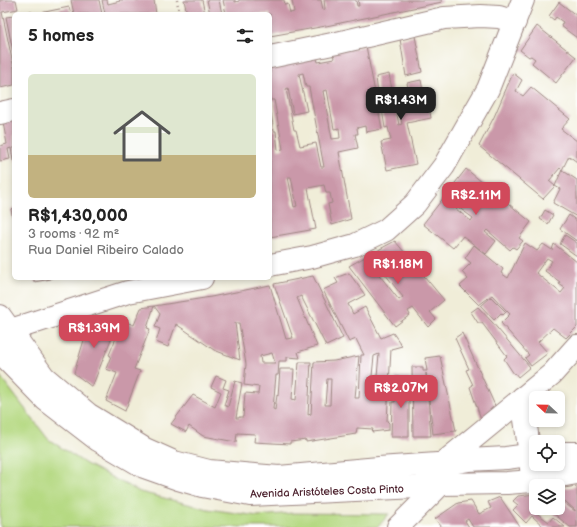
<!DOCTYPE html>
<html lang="en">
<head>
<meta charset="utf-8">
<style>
	body { margin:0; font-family:"Balsamiq Sans",sans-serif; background:#f6f6f6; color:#222; height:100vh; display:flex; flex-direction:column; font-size:15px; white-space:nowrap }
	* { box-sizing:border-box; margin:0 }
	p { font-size:13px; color:#767676 }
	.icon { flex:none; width:22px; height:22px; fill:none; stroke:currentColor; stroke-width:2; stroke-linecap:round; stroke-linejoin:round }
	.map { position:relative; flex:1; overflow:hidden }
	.side { position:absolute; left:12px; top:12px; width:260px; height:268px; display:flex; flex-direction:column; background:#fff; border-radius:6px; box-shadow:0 2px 6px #0003 }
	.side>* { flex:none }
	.needle { width:26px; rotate:292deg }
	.fabs { position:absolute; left:529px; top:391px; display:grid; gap:8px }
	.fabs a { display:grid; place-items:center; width:36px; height:36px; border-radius:6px; background:#fff; box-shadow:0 2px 6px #0003; font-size:20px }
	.price { position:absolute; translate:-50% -34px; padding:0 9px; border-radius:8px; background:#d1495b; color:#fff; font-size:13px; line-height:26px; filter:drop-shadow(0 1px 2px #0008) }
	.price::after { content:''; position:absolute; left:50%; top:24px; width:12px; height:9px; margin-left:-6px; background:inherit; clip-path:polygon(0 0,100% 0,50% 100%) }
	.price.selected { background:#222; color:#fff }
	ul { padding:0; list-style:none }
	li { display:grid; align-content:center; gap:8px; height:212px; padding:0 16px }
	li+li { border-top:1px solid #e0e0e0 }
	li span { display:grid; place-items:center; height:124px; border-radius:6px; color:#555 }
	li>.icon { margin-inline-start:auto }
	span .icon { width:72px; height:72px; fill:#fffc; stroke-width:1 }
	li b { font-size:17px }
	h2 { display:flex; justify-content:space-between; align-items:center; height:48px; padding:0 16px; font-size:17px }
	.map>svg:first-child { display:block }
	.park { fill:#b5d982; stroke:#807c56 }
	.building { fill:#ca98a9; fill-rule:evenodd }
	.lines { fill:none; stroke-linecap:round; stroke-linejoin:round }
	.minor-casing { stroke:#9d8682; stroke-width:24 }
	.secondary-casing { stroke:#9d8682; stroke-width:24 }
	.path { stroke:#9d8682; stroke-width:2.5; stroke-dasharray:1 3; stroke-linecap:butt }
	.minor { stroke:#fff; stroke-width:22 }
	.secondary { stroke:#fff; stroke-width:22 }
	.labels { text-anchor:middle; stroke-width:3.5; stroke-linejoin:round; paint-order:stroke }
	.street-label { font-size:11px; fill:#4a1f2b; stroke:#fff }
</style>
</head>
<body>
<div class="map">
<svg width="577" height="527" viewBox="0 0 577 527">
	<rect width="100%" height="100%" fill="#fff"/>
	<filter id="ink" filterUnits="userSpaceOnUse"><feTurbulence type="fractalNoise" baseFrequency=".025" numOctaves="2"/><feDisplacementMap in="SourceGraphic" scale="8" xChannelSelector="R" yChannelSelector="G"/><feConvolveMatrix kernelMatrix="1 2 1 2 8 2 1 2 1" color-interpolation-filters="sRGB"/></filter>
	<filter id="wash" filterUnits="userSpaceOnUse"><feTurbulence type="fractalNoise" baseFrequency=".012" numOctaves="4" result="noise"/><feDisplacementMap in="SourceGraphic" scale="16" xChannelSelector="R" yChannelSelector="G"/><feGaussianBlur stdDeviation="0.9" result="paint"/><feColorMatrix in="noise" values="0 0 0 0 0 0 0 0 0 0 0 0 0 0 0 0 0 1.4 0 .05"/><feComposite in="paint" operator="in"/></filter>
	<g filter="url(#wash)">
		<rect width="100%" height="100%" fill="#f0edd8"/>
		<polygon class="park" points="0,376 48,439 86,464 140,492 208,509 258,516 293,513 389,514 378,527 0,527"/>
		<g id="blocks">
			<g class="building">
				<polygon points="0,0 16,0 18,9 2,12 14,69 14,85 0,88"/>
				<polygon points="71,0 99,0 102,14 74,14"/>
				<polygon points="102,0 107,0 108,4 120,1 119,0 154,0 156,14 105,14"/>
				<polygon points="184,0 202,0 205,14 187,14"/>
				<polygon points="207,0 219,0 222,14 210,14"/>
				<polygon points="223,0 235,0 235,2 239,1 239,0 284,0 285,5 288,4 290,13 294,12 292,0 321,0 323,10 325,9 324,0 356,0 357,6 359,6 358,0 442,0 442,2 326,26 270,36 270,14 226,14"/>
				<polygon points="559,2 577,16 577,38 561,26 563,22 556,17 554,20 549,16"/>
				<polygon points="69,7 71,14 41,14 40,13"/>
				<polygon points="31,11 32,14 21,14 21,13"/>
				<polygon points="14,16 14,52 13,52 6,17"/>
				<polygon points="537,26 576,57 556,83 532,63 535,59 531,56 529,57 520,50"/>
				<polygon points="415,36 422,72 406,76 400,39"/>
				<path d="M 366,46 L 382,129 L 366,132 L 365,126 L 357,128 L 358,134 L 355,134 L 358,148 L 339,152 L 351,219 L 332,225 L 328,204 L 332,203 L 330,193 L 326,193 L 324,185 L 308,188 L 316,229 L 270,237 L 270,113 L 271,113 L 274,131 L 276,131 L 278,150 L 283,149 L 274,100 L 270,100 L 270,63 L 316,55 L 318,62 L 334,59 L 333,52 ZM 303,73 L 306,87 L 309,87 L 324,167 L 321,167 L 316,143 L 300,146 L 296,130 L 294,130 L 286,89 L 288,88 L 293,114 L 307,111 L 299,74 ZM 327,90 L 334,129 L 339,128 L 340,138 L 332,139 L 323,91 ZM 288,177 L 291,177 L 297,206 L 294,207 Z"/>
				<polygon points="513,73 522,80 516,91 523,96 531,87 570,119 561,129 577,141 577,162 569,156 562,170 560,168 549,181 555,186 543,199 479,146 494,117"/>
				<polygon points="389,74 399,125 402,124 397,100 410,98 407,83 421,80 425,102 428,101 431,118 407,123 416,164 387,170 381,142 391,140 388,127 385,128 381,103 379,103 376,77"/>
				<polygon points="14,115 14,161 13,161 11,148 8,149 10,159 0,161 0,146 7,144 2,117"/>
				<path d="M 466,169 L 531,222 L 519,238 L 523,241 L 516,249 L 513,247 L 510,250 L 487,230 L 485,232 L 496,241 L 486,254 L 463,236 L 453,248 L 423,224 ZM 458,207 L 473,218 L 471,221 L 456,209 Z"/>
				<polygon points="562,170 577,180 577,217 553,203 560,189 555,186"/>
				<polygon points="14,208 14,220 13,220 11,209"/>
				<polygon points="545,210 553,215 548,224 540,219"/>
				<polygon points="569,215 577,221 577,241 560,229"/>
				<polygon points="565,235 577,243 577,256 560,244"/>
				<polygon points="395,241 444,300 430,312 436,319 428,327 413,308 408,311 410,315 395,326 349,266 365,257 399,300 403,297 371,256 380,249"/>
				<path d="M 525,243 L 537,251 L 543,244 L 552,250 L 554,244 L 577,262 L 577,327 L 566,338 L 553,328 L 538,342 L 548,353 L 531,366 L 525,358 L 529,355 L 501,323 L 510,314 L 507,311 L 492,295 L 479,305 L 460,286 L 468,279 L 462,272 L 471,263 L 465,258 L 474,245 L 503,269 L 501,273 L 508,278 ZM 547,258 L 552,261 L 545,271 L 560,282 L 559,284 L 565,288 L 561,293 L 536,273 Z"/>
				<path d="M 349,273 L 365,295 L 348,304 L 353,314 L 365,307 L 381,338 L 393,333 L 402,346 L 391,349 L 387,421 L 389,423 L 389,430 L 372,432 L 373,429 L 357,428 L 356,434 L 306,442 L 306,440 L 290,442 L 290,444 L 254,442 L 255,434 L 237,433 L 236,442 L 203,436 L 189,426 L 186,432 L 171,424 L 193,395 L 215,407 L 221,392 L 211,387 L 216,376 L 226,380 L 223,388 L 229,390 L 224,405 L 228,407 L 235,381 L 242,383 L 236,418 L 239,418 L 239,417 L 243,417 L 245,393 L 258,394 L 259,387 L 244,385 L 246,364 L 239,323 L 235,323 L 240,360 L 214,350 L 176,324 L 168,347 L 156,342 L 160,329 L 155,327 L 160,314 L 154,306 L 147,328 L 150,329 L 134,369 L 140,371 L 125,411 L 106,401 L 117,373 L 106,369 L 111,356 L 109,355 L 123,321 L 134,325 L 141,308 L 154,306 L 211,297 L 270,285 L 286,339 L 293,338 L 274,284 L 313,276 L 343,338 L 326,346 L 301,296 L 297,298 L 317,346 L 298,352 L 300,358 L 287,357 L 287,361 L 279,361 L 278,375 L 276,375 L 273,409 L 275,410 L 277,395 L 278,396 L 280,369 L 294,369 L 292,399 L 296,400 L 299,362 L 311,362 L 308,415 L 311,414 L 314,362 L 334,361 L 359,356 L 355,398 L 359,398 L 361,355 L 364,355 L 356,339 L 349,342 L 323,290 L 338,283 L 335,278 ZM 272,353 L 275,363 L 261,363 L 260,356 ZM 379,354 L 376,387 L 371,386 L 374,356 ZM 327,379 L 331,379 L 330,405 L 325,405 Z"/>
				<polygon points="34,278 51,278 51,279 34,282"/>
				<polygon points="491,297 506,312 503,315 501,313 494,320 481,306"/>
				<polygon points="478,307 492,322 530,367 518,377 515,373 514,374 504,359 507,356 482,323 478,323 471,312"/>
				<polygon points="91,317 117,324 92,387 74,373"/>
				<polygon points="462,333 497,410 481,419 470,387 473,385 466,370 469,369 455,338"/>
				<polygon points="440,356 456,431 433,434 426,373 431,436 413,436 412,367 423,367 423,371 427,371 425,358"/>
				<polygon points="396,377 409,377 409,437 391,437 392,402 395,402"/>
				<polygon points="577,486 577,527 570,527 547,508 558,508 558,498 575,511 575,510 558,495 558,489"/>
				<polygon points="536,494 536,508 539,508 535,512 549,522 553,517 565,527 544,527 532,516 526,523 513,510 518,505 513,501 518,496"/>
				<polygon points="500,497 520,527 473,527 468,519 465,521 469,527 442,527 435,519 458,503 471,501 479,514 491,508 488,502"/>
			</g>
		</g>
	</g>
	<g filter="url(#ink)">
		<use href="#blocks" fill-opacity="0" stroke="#9d8682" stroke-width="1"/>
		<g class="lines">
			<defs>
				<g id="minor">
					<polyline points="270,57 337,43 444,18 481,16 499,17 515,22"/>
					<polyline points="0,113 14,110"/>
					<polyline points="270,265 312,257 355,245 386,230 415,204 444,166 488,89 523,0"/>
					<polyline points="0,342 11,330 128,292 202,278"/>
					<polyline points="522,398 530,455 532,481"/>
					<polyline points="442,464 552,374 577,346"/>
					<polyline points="398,527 441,484 447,473"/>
				</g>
				<g id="secondary">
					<polyline points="0,316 44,377 88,414 145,449 174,462 209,471 279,477 379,468 452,463 469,460 506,458 536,454"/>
					<polyline points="0,353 46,400 98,440 144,467 178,479 202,486 250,495 418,487 441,484 507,483 532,481 577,473"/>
					<polyline points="558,453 577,453"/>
				</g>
			</defs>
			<use href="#minor" class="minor-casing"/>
			<use href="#secondary" class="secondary-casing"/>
			<polyline class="path" points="177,0 179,14"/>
			<use href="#minor" class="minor"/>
			<use href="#secondary" class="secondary"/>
		</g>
	</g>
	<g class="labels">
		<g class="street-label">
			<text transform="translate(327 491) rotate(-2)" y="4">Avenida Aristóteles Costa Pinto</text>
		</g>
	</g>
</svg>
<div class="fabs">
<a><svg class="needle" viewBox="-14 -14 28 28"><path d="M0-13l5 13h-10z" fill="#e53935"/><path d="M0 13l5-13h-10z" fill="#767676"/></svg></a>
<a><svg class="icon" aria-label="locate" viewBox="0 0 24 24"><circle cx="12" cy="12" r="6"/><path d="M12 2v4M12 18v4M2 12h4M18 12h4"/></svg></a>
<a><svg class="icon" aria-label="layers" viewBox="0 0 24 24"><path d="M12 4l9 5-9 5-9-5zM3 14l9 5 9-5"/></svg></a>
</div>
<b class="price selected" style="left:401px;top:121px">R$1.43M</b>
<b class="price" style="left:476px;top:216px">R$2.11M</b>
<b class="price" style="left:398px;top:285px">R$1.18M</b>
<b class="price" style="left:94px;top:349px">R$1.39M</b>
<b class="price" style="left:401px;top:409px">R$2.07M</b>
<section class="side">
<h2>5 homes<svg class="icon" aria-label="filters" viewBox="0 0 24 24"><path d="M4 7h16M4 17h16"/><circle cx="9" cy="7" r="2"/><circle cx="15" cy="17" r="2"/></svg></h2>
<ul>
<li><span style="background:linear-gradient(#dfe7d0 65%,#c2b280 0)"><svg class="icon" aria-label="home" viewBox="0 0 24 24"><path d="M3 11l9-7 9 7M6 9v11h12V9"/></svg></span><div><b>R$1,430,000</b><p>3 rooms · 92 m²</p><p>Rua Daniel Ribeiro Calado</p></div></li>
</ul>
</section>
</div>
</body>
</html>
